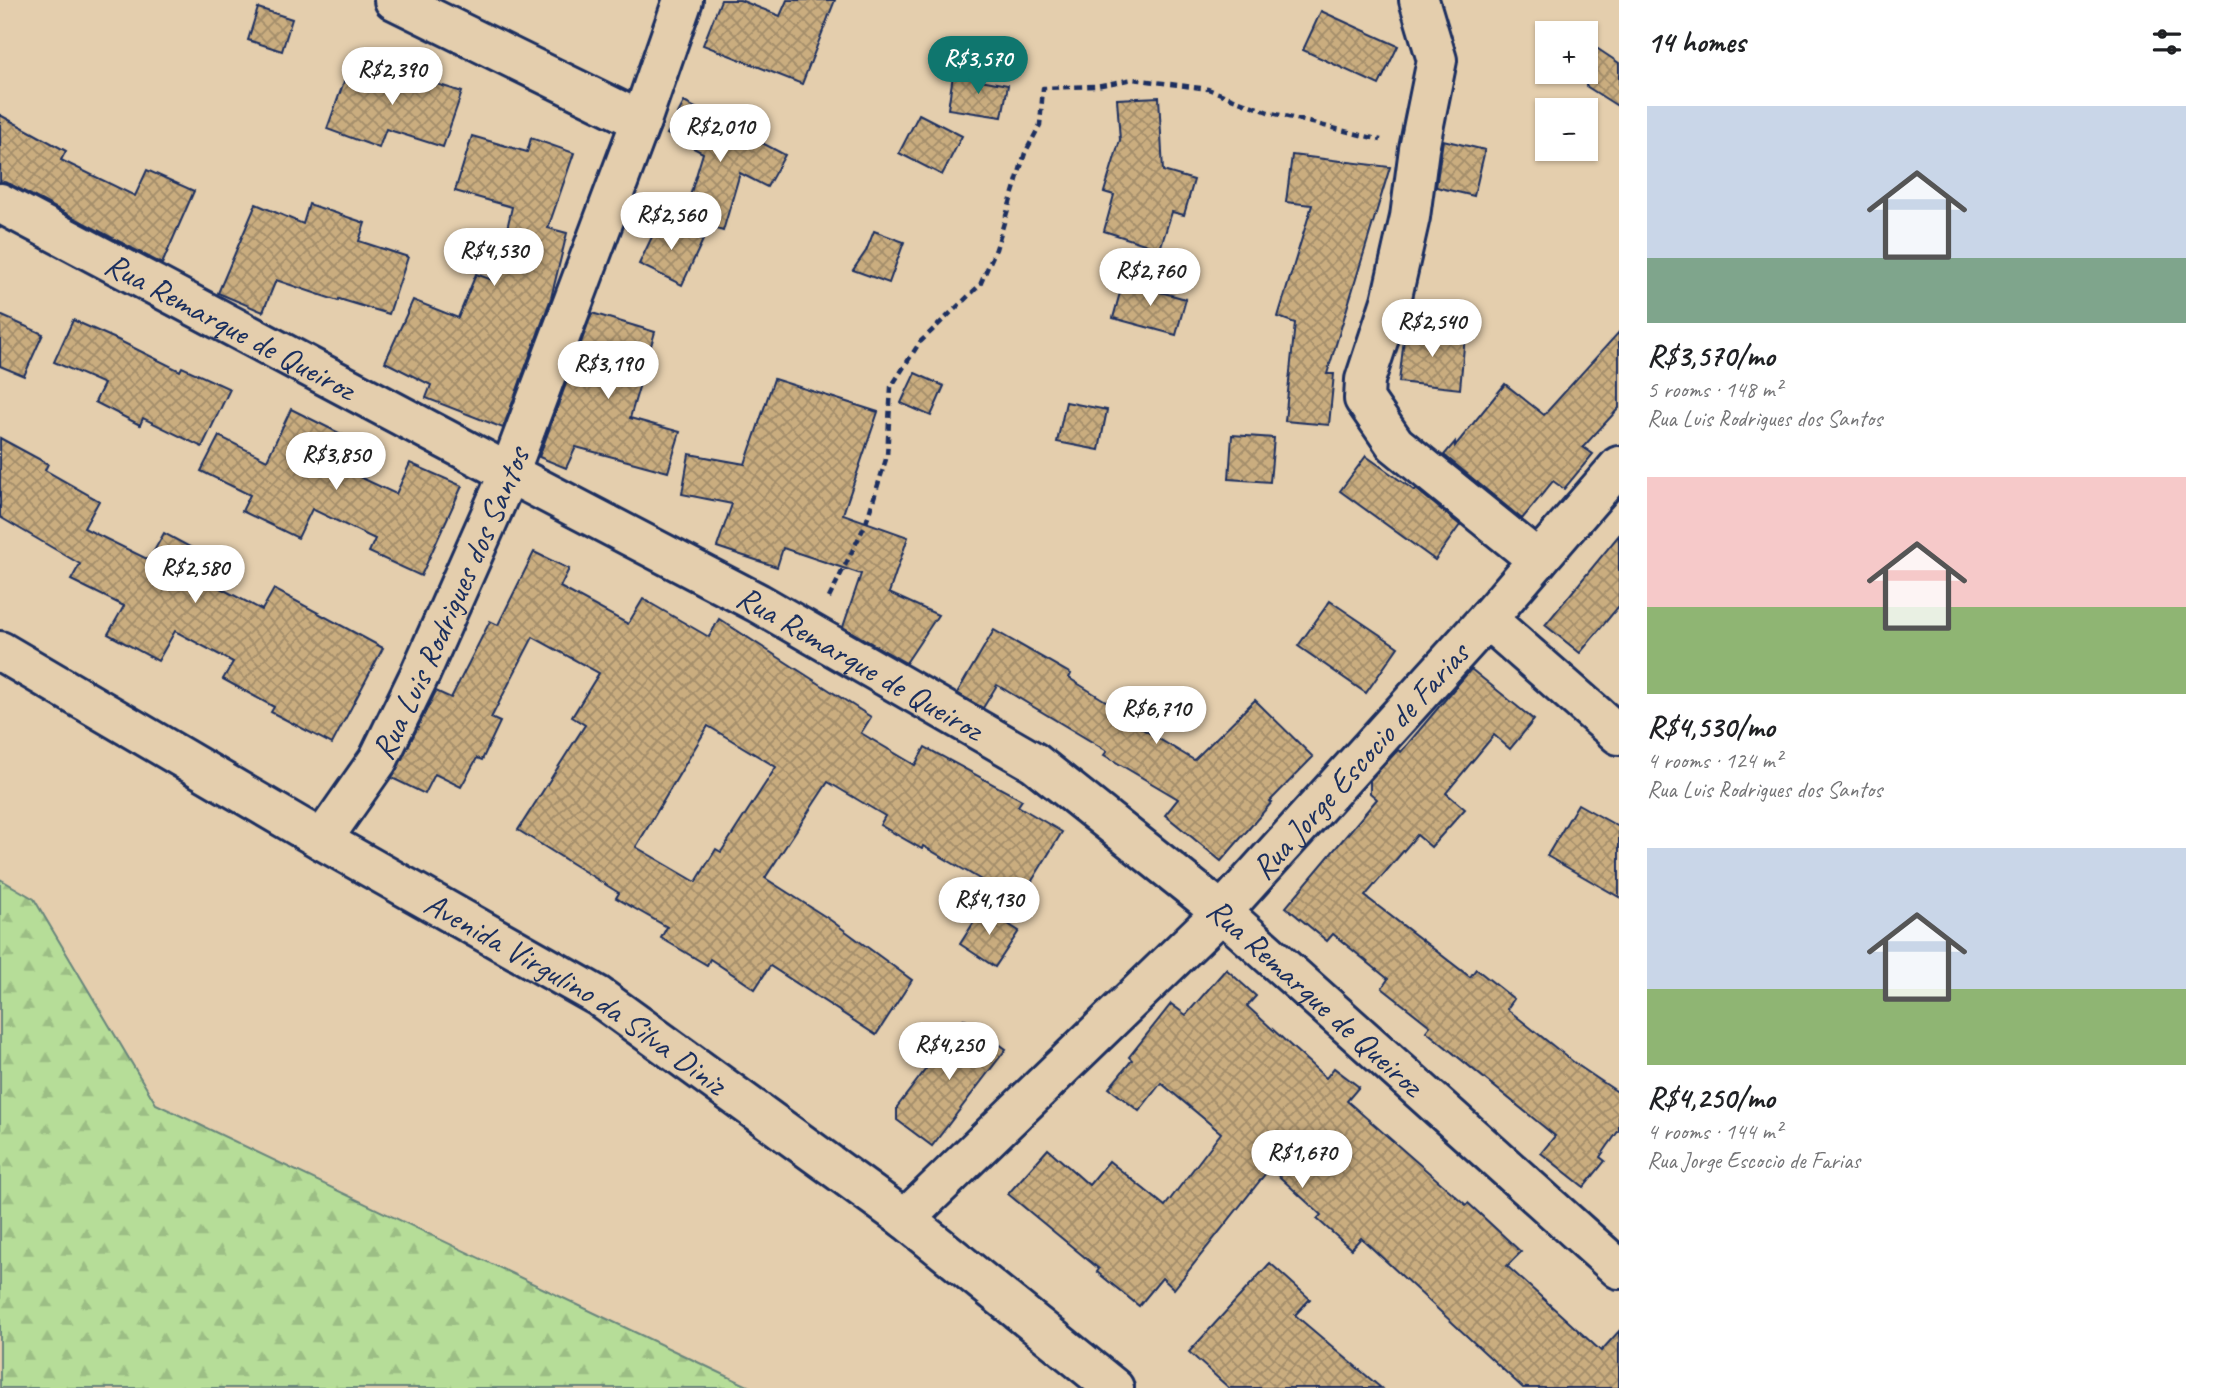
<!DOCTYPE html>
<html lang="en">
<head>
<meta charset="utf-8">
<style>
	body { margin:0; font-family:Caveat,sans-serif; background:#f2f2f2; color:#202124; height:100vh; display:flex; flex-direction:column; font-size:26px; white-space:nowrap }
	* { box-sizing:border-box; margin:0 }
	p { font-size:23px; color:#757577 }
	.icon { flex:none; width:38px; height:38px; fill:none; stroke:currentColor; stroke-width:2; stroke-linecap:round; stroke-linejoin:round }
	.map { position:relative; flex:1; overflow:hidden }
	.panel { display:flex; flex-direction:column; background:#fff; width:595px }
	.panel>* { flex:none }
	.fabs { position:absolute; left:1535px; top:21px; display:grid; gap:14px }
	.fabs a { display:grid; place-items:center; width:63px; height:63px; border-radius:0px; background:#fff; box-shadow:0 2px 5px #0004; font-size:35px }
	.price { position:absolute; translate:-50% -60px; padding:0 16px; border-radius:24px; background:#fff; color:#222; font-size:23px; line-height:46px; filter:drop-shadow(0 2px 4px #0008) }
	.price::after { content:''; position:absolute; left:50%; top:42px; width:21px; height:16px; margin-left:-10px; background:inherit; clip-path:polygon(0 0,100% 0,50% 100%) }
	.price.active { background:#0f766e; color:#fff }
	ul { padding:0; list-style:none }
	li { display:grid; align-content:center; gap:14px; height:371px; padding:0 28px }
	li span { display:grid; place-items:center; height:217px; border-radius:0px; color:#555 }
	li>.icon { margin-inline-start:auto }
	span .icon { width:126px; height:126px; fill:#fffc; stroke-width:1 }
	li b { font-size:30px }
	h2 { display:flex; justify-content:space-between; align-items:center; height:84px; padding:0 28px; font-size:30px }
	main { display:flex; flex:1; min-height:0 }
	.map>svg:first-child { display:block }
	.forest { fill:url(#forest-firs); stroke:#68867b; stroke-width:2 }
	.building { fill:url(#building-cross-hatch); stroke:#1b2f5e; stroke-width:2; fill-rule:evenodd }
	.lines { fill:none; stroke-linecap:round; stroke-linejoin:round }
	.street-casing { stroke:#1b2f5e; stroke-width:44 }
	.path { stroke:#1b2f5e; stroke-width:4.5; stroke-dasharray:7 5; stroke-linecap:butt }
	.street { stroke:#e4cead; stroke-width:38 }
	.labels { text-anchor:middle; stroke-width:5; stroke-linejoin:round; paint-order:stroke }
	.street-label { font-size:33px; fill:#1b2f5e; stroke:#e4cead }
</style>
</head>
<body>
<main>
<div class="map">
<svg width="1619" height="1388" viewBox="0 0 1619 1388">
	<defs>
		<pattern id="forest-firs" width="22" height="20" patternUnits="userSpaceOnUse" patternTransform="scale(1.75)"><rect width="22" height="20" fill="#b6dd98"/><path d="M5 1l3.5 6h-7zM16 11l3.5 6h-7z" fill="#9cbe85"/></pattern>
		<pattern id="building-cross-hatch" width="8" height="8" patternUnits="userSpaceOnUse" patternTransform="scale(1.75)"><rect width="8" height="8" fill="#caad7f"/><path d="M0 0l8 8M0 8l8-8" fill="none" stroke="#a38d6b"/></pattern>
	</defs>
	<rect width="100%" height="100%" fill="#e4cead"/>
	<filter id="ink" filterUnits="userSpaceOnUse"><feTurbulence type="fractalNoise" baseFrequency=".0143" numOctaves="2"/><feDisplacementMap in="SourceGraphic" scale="14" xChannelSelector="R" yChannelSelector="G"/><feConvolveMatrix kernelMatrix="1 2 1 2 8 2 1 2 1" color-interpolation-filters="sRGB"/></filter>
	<g filter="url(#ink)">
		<polygon class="forest" points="0,879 34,899 156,1104 752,1388 0,1388"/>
		<g class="building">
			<polygon points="721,0 740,0 780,16 787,0 835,0 802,84 703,45"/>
			<polygon points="258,8 292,19 282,51 248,40"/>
			<polygon points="1321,11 1398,46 1379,85 1303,50"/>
			<polygon points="1586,41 1619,63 1619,107 1586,86"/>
			<polygon points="352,59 423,84 424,80 462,92 443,147 386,129 379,148 327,129"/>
			<polygon points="953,75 1008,85 1002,117 948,109"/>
			<polygon points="1159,97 1163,171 1194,180 1184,215 1172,212 1160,249 1104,231 1114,195 1104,192 1120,140 1117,99"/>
			<polygon points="684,102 785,155 767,187 740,173 723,231 683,219 703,153 667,134"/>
			<polygon points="919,114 962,136 942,175 899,153"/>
			<polygon points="0,115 66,151 61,160 135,196 147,170 194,191 162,264 10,184 0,181"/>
			<polygon points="472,136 527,152 531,138 574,153 548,228 567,233 551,298 503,428 426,398 431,385 385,362 413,300 458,318 476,274 495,281 512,207 455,191"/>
			<polygon points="1443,140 1485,150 1474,196 1436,187"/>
			<polygon points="1292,155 1390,167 1327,374 1334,374 1329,425 1285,421 1295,323 1278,317 1312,205 1286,202"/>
			<polygon points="256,204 303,224 309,204 365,223 359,241 408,257 389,314 339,299 338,301 276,280 263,312 218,293"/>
			<polygon points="660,220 703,240 682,285 639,264"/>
			<polygon points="874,231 904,242 889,283 853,270 866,251"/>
			<polygon points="1123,282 1186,299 1176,335 1113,318"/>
			<polygon points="592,313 655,332 630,418 680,432 668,472 576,447 566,468 539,457"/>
			<polygon points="0,315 43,334 24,376 0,366"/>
			<polygon points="73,320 118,340 180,371 182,367 230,389 202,447 143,418 140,425 95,402 104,384 54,362"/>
			<polygon points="1405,330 1465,336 1460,389 1399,382"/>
			<polygon points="1619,332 1619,408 1583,447 1593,454 1564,489 1553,481 1522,519 1444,455 1455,442 1455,446 1505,384 1544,415"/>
			<polygon points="915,373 944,386 931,416 901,403"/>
			<polygon points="774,379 878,412 843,514 908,537 889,593 938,615 906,663 843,627 861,574 783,548 777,567 717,547 732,504 682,494 689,454 745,464"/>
			<polygon points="1066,402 1107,410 1099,450 1057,442"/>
			<polygon points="291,409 347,437 334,465 396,494 410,463 462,486 421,576 369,552 375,539 312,509 298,538 242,511 250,495 201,471 219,436 267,460"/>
			<polygon points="1232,435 1274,438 1270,482 1229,479"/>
			<polygon points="0,438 48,464 45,470 99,501 84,528 149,560 164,533 214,560 203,579 262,610 274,589 383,648 332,744 271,712 274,707 223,679 233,662 175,631 158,661 108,634 124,606 71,580 80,564 0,517"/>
			<polygon points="1366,456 1415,491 1416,489 1460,525 1435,560 1340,491"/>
			<polygon points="1619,535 1619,606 1580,653 1545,625"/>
			<path d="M 534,552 L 569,569 L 560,587 L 628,624 L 643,599 L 709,637 L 719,619 L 871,717 L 861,733 L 915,765 L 925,747 L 1022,800 L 1018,806 L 1062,832 L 1019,902 L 923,846 L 922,849 L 880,825 L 885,816 L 828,782 L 765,878 L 829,919 L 912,980 L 876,1035 L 770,966 L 755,989 L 710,959 L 707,965 L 661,938 L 667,927 L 616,898 L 619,893 L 518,830 L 585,725 L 572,717 L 599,673 L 533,637 L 491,718 L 500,722 L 482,760 L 477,758 L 461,787 L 435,774 L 425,794 L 392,778 L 436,691 L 451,698 L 490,621 L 498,625 ZM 708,726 L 776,767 L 721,852 L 716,849 L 696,882 L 636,847 Z"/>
			<polygon points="1330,601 1398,647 1366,693 1298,646"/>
			<polygon points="994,630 1071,674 1069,678 1120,710 1118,714 1194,760 1255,700 1313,757 1270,801 1272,802 1221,861 1165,815 1178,799 1104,755 1107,751 997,685 983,708 957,693"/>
			<polygon points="1471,669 1534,720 1510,749 1494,735 1446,793 1465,809 1431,847 1417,835 1365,896 1470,977 1476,969 1514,999 1507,1009 1576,1064 1619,1093 1619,1130 1600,1157 1605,1161 1584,1187 1541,1153 1555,1136 1426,1031 1430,1026 1382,988 1388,979 1333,934 1327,941 1286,907 1377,799 1370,793 1370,780 1398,750 1401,752"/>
			<polygon points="1578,804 1619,827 1619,897 1547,856"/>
			<polygon points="983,908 1019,931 995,967 960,944"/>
			<polygon points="1226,969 1256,996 1247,1006 1326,1078 1334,1068 1359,1087 1347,1101 1466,1205 1468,1203 1521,1252 1507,1266 1601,1351 1619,1331 1619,1388 1523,1388 1361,1238 1351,1249 1317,1219 1321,1215 1270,1168 1174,1289 1162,1278 1139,1306 1097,1272 1099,1269 1008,1194 1048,1149 1089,1185 1109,1161 1165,1206 1221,1133 1161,1083 1139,1111 1109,1088 1132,1060 1129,1057 1171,1004 1186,1015"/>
			<polygon points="964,1019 1006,1049 932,1146 897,1120 897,1107"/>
			<polygon points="1270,1263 1310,1299 1295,1315 1381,1388 1229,1388 1189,1352"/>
		</g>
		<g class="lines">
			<defs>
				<g id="street">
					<polyline points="394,0 641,121"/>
					<polyline points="1419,0 1437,60 1419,149 1410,217 1391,301 1365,380 1364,399 1395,444 1538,560"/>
					<path id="s1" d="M 0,203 L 509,473 L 758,603 L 1034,762 L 1222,912 L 1619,1269"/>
					<polyline points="1487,619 1619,735"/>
					<path id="s2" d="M 0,651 L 322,840 L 598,996 L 905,1219 L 1114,1388"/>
					<path id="s3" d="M 322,840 L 378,760 L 421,672 L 509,473 L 641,121 L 683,0"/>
					<path id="s4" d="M 905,1219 L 1222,912 L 1487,619 L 1619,466"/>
				</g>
			</defs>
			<use href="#street" class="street-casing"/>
			<polyline class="path" points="829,598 866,523 887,456 891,387 920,342 980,285 996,249 1025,153 1040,125 1043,88 1096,86 1133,79 1208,89 1268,112 1381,140"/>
			<use href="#street" class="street"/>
		</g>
	</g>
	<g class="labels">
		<g class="street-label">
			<text dy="12" stroke="none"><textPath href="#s1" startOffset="261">Rua Remarque de Queiroz</textPath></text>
			<text dy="12" stroke="none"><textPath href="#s3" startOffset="270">Rua Luis Rodrigues dos Santos</textPath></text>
			<text dy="12" stroke="none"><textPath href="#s1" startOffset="975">Rua Remarque de Queiroz</textPath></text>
			<text dy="12" stroke="none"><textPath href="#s4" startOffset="646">Rua Jorge Escocio de Farias</textPath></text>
			<text dy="12" stroke="none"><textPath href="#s2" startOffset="670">Avenida Virgulino da Silva Diniz</textPath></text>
			<text dy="12" stroke="none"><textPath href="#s1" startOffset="1542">Rua Remarque de Queiroz</textPath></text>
		</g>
	</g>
</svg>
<div class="fabs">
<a>+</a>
<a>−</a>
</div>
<b class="price active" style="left:978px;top:96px">R$3,570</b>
<b class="price" style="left:392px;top:107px">R$2,390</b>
<b class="price" style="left:720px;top:164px">R$2,010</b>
<b class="price" style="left:671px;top:252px">R$2,560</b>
<b class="price" style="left:494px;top:288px">R$4,530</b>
<b class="price" style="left:1150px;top:308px">R$2,760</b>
<b class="price" style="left:1432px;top:359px">R$2,540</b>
<b class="price" style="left:608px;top:401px">R$3,190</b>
<b class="price" style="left:336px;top:492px">R$3,850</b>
<b class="price" style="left:195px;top:605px">R$2,580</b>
<b class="price" style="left:1156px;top:746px">R$6,710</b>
<b class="price" style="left:989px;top:937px">R$4,130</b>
<b class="price" style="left:949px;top:1082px">R$4,250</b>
<b class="price" style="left:1302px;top:1190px">R$1,670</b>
</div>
<section class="panel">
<h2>14 homes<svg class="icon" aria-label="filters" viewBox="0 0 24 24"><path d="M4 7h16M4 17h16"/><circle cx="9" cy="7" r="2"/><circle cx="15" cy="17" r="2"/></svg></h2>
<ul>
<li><span style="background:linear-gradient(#c9d6e8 70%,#7fa58c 0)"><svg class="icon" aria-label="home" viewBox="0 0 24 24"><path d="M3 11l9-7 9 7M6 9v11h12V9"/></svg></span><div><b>R$3,570/mo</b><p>5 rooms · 148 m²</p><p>Rua Luis Rodrigues dos Santos</p></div></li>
<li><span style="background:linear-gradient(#f6c9c9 60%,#8fb573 0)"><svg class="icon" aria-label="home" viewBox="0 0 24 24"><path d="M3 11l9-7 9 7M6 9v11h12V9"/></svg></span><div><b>R$4,530/mo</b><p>4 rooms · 124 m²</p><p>Rua Luis Rodrigues dos Santos</p></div></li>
<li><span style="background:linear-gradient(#c9d6e8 65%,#8fb573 0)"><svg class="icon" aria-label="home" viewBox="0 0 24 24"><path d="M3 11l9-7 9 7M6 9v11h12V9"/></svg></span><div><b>R$4,250/mo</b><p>4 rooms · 144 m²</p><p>Rua Jorge Escocio de Farias</p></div></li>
</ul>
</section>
</main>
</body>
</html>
